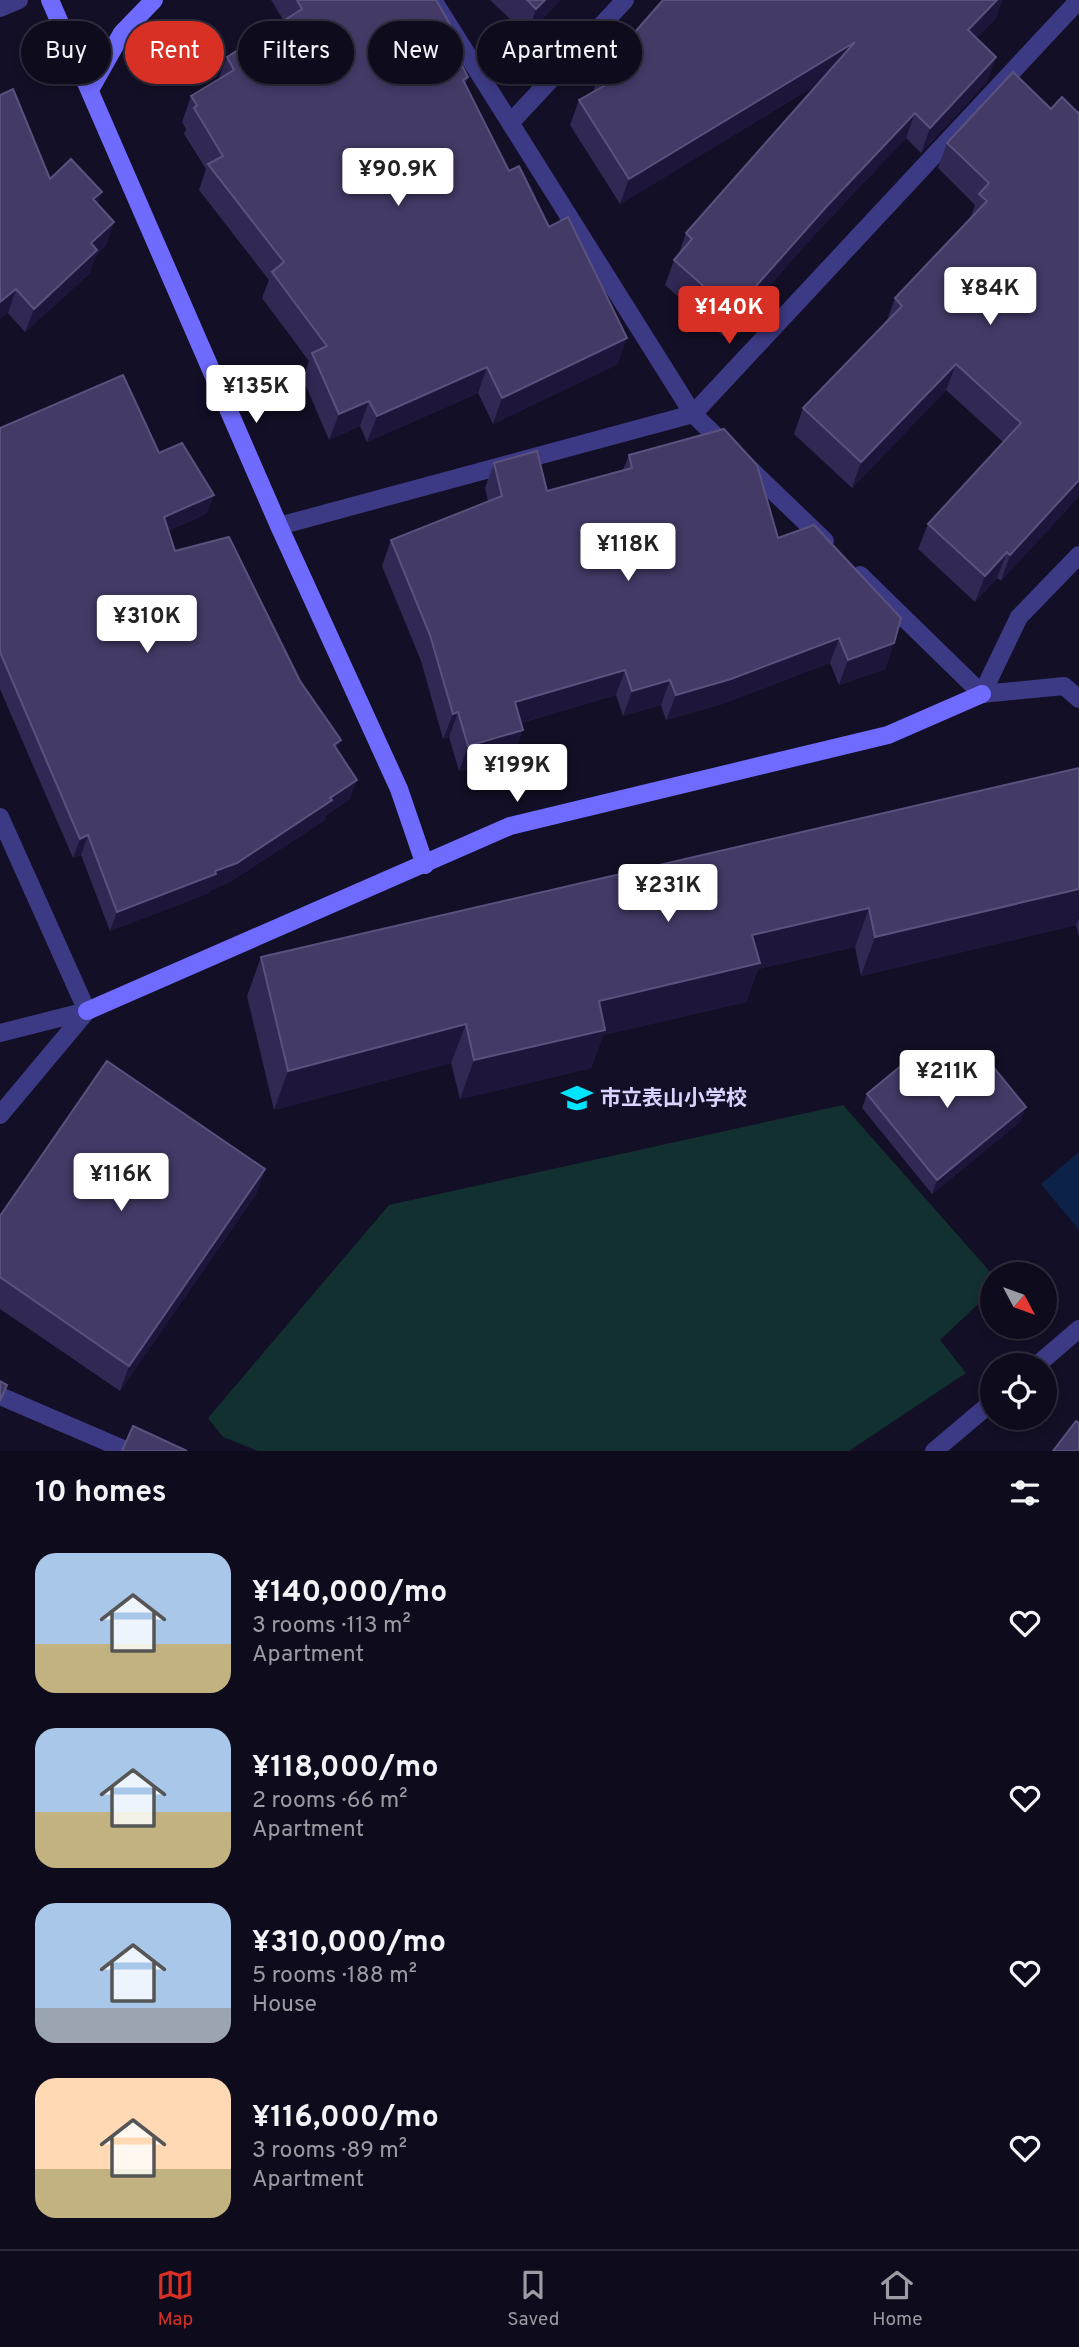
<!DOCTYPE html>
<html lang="en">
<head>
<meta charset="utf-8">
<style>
	body { margin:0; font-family:Overpass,"Noto Sans JP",sans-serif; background:#171425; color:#f1f3f6; height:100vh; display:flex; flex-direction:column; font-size:26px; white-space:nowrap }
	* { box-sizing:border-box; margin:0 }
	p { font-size:23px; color:#9b9ba3 }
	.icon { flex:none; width:38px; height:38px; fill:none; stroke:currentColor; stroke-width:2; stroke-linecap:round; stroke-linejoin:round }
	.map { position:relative; height:1451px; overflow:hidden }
	.details { display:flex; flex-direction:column; background:#0e0b1c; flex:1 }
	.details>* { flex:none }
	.hud { position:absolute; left:21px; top:21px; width:700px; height:63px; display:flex; gap:14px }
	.needle { width:46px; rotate:131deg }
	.buttons { position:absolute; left:980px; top:1262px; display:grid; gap:14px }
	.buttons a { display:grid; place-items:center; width:77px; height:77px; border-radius:50%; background:#0e0b1c; box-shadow:0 4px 10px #0003,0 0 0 2px #2e2b3b; font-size:35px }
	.price { position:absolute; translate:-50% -60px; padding:0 16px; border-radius:7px; background:#fff; color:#222; font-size:23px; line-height:46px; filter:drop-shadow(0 2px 4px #0008) }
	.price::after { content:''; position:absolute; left:50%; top:42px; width:21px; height:16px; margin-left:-10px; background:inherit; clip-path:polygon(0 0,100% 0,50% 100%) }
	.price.selected { background:#d93025; color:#fff }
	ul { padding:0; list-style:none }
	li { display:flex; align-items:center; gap:21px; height:175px; padding:0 35px }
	li span { display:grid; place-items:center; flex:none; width:196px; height:140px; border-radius:21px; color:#555 }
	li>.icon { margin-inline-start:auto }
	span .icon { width:84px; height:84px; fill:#fffc; stroke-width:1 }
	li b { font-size:30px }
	h2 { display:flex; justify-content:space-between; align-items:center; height:84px; padding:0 35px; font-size:30px }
	.pill { padding:0 24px; border-radius:32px; background:#0e0b1c; box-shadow:0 4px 10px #0003,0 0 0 2px #2e2b3b; font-size:24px; line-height:63px }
	.pill.selected { background:#d93025; color:#fff }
	.menu { display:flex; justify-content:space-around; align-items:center; height:98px; border-top:2px solid #2e2b3b; background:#0e0b1c; font-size:19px; color:#9b9ba3 }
	.menu a { display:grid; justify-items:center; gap:4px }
	.menu .selected { color:#d93025 }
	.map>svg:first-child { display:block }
	.green { fill:#12302f }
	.water { fill:#0c2248 }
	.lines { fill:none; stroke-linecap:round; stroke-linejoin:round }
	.street { stroke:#3d3a85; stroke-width:18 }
	.secondary { stroke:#6f6bff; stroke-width:18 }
	.wall { fill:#312854 }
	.shaded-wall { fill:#1d163a }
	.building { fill:#433a66; stroke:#5a527e; stroke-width:2 }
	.labels { text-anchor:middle; stroke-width:5; stroke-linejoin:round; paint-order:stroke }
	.poi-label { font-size:21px; font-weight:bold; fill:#d9d4ff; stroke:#130f26; text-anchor:start }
</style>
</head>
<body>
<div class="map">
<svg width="1079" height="1451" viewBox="0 0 1079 1451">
	<rect width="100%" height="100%" fill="#130f26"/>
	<polygon class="green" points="843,1105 992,1274 992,1291 940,1340 966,1373 849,1451 258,1451 223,1437 208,1418 389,1205"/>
	<polygon class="water" points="1079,1152 1079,1230 1041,1184"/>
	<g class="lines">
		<g class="street">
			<polyline points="433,0 693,414 825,541"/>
			<polyline points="0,8 19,0"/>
			<polyline points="512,121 625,0"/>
			<polyline points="279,526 693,414 1079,0"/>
			<polyline points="860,575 982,694 1064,686 1079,699"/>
			<polyline points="982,694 1019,617 1079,555"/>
			<polyline points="0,817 87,1011"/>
			<polyline points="0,1033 87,1011"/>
			<polyline points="0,1115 87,1011"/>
			<polyline points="1037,1365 1079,1329"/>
			<polyline points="0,1396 128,1451"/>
			<polyline points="934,1451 992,1402"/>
		</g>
		<g class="secondary">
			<polyline points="50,0 279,526 399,789 425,865"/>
			<polyline points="91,88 122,33 154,0"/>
			<polyline points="87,1011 510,826 888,735 982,694"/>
		</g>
	</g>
	<g class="wall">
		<polygon points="271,0 436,0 454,50 468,77 465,85 509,171 618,364 493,424 478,393 367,442 360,426 329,440 303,379 309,361 262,298 269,280 199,190 206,169 184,134 186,129 182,122 191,96 218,80 227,57 284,21"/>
		<polygon points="490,0 560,0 527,35"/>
		<polygon points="663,0 1002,0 996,18 976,38 987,82 921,153 906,138 818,231 724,337 665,285 674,260 678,256 686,233 818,84 620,204 570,125 579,100 593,92 599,73"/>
		<polygon points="1013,72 1079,496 1001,581 997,578 975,602 918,549 928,524 1003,442 946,390 852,488 794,434 803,408 886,323 895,298 970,219 975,205 938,168 947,143"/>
		<polygon points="50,179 102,192 97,204 114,222 106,245 96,255 89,274 25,332 8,313"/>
		<polygon points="0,428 159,453 214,495 206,514 168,531 175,551 300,681 341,740 337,750 350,799 326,815 325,820 230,882 211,890 209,893 110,931 81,855 73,858 0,689"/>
		<polygon points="629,455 778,538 894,643 885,669 839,685 830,663 722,704 666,720 661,705 623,716 616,695 521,723 514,755 459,771 449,737 443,739 421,661 382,566 391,540 488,501 485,488 494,463 547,491 623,470"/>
		<polygon points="1079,768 1079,937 1076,925 861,976 855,947 758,969 746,1002 603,1035 591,1068 460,1099 451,1063 274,1110 247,996 261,957"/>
		<polygon points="911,1078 947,1079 1021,1121 932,1194 862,1108 867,1094"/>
		<polygon points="265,1169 256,1194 120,1391 0,1309 0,1216"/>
	</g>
	<g class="shaded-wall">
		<polygon points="545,0 560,0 527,35 536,9"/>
		<polygon points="994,0 1002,0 996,18 959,55 968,30"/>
		<polygon points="458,41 448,67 451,44"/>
		<polygon points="855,42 846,67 620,204 629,179"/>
		<polygon points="996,57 987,82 921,153 930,128"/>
		<polygon points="915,113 906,138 818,231 724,337 733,312 827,206"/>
		<polygon points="102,192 93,216 93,199"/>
		<polygon points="114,222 106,245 96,255 89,274 25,332 34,309 91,243"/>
		<polygon points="16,289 8,313 0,319 0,302"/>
		<polygon points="627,338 618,364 493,424 502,398"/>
		<polygon points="956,364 946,390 852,488 861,462"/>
		<polygon points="487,367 478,393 367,442 377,416"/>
		<polygon points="369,401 360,426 329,440 339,414"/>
		<polygon points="1079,480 1079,496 1001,581 1010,555"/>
		<polygon points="214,495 206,514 157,536 164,517"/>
		<polygon points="1007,552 997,578 975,602 985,576"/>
		<polygon points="839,638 830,663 722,704 666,720 676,695"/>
		<polygon points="894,643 885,669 839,685 848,660"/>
		<polygon points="625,670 616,695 506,727 515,702"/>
		<polygon points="670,680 661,705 623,716 632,691"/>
		<polygon points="458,712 449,737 443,739 453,714"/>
		<polygon points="523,730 514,755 459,771 468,746"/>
		<polygon points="341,740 334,759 334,745"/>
		<polygon points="357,780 350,799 326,815 325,820 230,882 211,890 209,893 110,931 117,912 330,798"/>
		<polygon points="88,835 81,855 73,858 80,839"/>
		<polygon points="1079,889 1079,918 1076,925 861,976 875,937"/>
		<polygon points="869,908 855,947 758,969 746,1002 603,1035 591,1068 460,1099 474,1060 599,1001 752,935"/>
		<polygon points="466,1024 451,1063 274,1110 288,1071"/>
		<polygon points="1026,1107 1021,1121 932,1194 937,1180"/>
		<polygon points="265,1169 256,1194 120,1391 129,1366"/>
	</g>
	<g class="building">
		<polygon points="297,0 436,0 447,19 458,41 451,44 468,77 463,80 509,171 519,166 549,227 568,217 627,338 502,398 487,367 377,416 369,401 339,414 312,353 327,346 272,272 284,262 208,164 223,156 194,108 197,105 191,96 234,70 227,57 302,9"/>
		<polygon points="527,0 545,0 536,9"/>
		<polygon points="663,0 997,0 968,30 996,57 930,128 915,113 827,206 733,312 674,260 692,239 686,233 855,42 629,179 579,100 609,83 599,73"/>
		<polygon points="1013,72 1051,109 1062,97 1078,113 1079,112 1079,480 1010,555 1007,552 985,576 928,524 1021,423 956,364 861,462 803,408 902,306 895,298 987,201 979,194 989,183 947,143"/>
		<polygon points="13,89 50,179 71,159 102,192 93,199 114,222 91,243 97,250 34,309 16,289 0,302 0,95"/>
		<polygon points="123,375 159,453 182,443 214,495 164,517 175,551 229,537 300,681 341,740 334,745 357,780 330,798 332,800 237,863 215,871 216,874 117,912 88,835 80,839 0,652 0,428"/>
		<polygon points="724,429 757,465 778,538 814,525 901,618 894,643 848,660 839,638 731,679 676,695 670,680 632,691 625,670 515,702 523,730 468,746 458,712 453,714 430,635 391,540 502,496 494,463 537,451 547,491 632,468 629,455"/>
		<polygon points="1079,768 1079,889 875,937 869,908 752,935 760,963 599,1001 605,1030 474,1060 466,1024 288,1071 261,957"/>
		<polygon points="981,1052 1026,1107 937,1180 867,1094 901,1066 911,1078 931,1060 947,1079"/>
		<polygon points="107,1061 265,1169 129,1366 0,1277 0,1216"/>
		<polygon points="0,1381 7,1385 0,1401"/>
		<polygon points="1076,1421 1079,1423 1079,1451 1053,1451"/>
		<polygon points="133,1426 187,1451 122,1451"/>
	</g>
	<defs>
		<symbol id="school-bare" viewBox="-9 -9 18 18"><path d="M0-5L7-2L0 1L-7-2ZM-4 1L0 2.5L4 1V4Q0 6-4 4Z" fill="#00e5ff" stroke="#130f26" stroke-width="2.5" paint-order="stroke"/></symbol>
	</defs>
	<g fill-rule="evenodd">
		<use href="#school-bare" x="555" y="1076" width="44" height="44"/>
	</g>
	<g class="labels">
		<g class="poi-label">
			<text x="600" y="1105">市立表山小学校</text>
		</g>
	</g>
</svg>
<div class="buttons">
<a><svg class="needle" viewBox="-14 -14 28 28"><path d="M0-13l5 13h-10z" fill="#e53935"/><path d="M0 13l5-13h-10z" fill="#9b9ba3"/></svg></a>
<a><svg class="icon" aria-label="locate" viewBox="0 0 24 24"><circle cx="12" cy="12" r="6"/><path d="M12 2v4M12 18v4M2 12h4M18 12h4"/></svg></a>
</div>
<b class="price" style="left:398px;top:208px">¥90.9K</b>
<b class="price" style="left:990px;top:327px">¥84K</b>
<b class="price selected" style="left:729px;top:346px">¥140K</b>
<b class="price" style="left:256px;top:425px">¥135K</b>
<b class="price" style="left:628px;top:583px">¥118K</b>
<b class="price" style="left:147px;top:655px">¥310K</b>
<b class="price" style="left:517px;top:804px">¥199K</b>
<b class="price" style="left:668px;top:924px">¥231K</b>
<b class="price" style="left:947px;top:1110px">¥211K</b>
<b class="price" style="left:121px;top:1213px">¥116K</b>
<div class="hud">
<a class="pill">Buy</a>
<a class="pill selected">Rent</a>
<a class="pill">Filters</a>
<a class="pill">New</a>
<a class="pill">Apartment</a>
</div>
</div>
<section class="details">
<h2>10 homes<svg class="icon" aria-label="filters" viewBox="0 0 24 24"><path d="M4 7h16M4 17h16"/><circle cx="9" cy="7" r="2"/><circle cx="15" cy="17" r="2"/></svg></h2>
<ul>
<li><span style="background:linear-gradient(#a9c7e8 65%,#c2b280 0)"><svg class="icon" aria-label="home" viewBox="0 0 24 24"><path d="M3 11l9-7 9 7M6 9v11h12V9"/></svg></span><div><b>¥140,000/mo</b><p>3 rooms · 113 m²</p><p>Apartment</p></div><svg class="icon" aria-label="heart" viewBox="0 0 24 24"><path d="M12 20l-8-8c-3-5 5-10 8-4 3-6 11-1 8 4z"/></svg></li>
<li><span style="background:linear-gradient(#a9c7e8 60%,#c2b280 0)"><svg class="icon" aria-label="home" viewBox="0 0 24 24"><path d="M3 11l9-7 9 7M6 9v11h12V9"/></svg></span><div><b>¥118,000/mo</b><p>2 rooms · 66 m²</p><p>Apartment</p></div><svg class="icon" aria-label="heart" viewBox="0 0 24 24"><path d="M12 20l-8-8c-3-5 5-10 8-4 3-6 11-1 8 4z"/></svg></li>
<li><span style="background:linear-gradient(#a9c7e8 75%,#9aa5b1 0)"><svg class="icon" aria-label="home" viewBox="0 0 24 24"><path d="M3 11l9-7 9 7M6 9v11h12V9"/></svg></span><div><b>¥310,000/mo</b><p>5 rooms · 188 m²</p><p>House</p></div><svg class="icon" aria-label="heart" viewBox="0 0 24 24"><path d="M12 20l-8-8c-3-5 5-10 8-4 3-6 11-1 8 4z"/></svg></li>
<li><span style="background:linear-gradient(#ffd9b3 65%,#c2b280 0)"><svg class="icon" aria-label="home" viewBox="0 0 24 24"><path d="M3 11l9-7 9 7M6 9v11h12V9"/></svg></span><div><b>¥116,000/mo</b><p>3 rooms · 89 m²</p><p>Apartment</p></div><svg class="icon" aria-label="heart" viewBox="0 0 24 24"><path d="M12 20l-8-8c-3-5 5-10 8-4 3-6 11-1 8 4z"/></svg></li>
</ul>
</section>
<nav class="menu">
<a class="selected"><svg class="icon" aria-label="map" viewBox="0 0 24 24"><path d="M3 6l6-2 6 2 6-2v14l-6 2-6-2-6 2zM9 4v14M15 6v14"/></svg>Map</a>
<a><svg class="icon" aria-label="saved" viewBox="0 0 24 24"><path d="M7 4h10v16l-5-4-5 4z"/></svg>Saved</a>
<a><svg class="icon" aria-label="home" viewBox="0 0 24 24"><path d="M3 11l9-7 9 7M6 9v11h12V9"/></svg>Home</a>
</nav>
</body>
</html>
